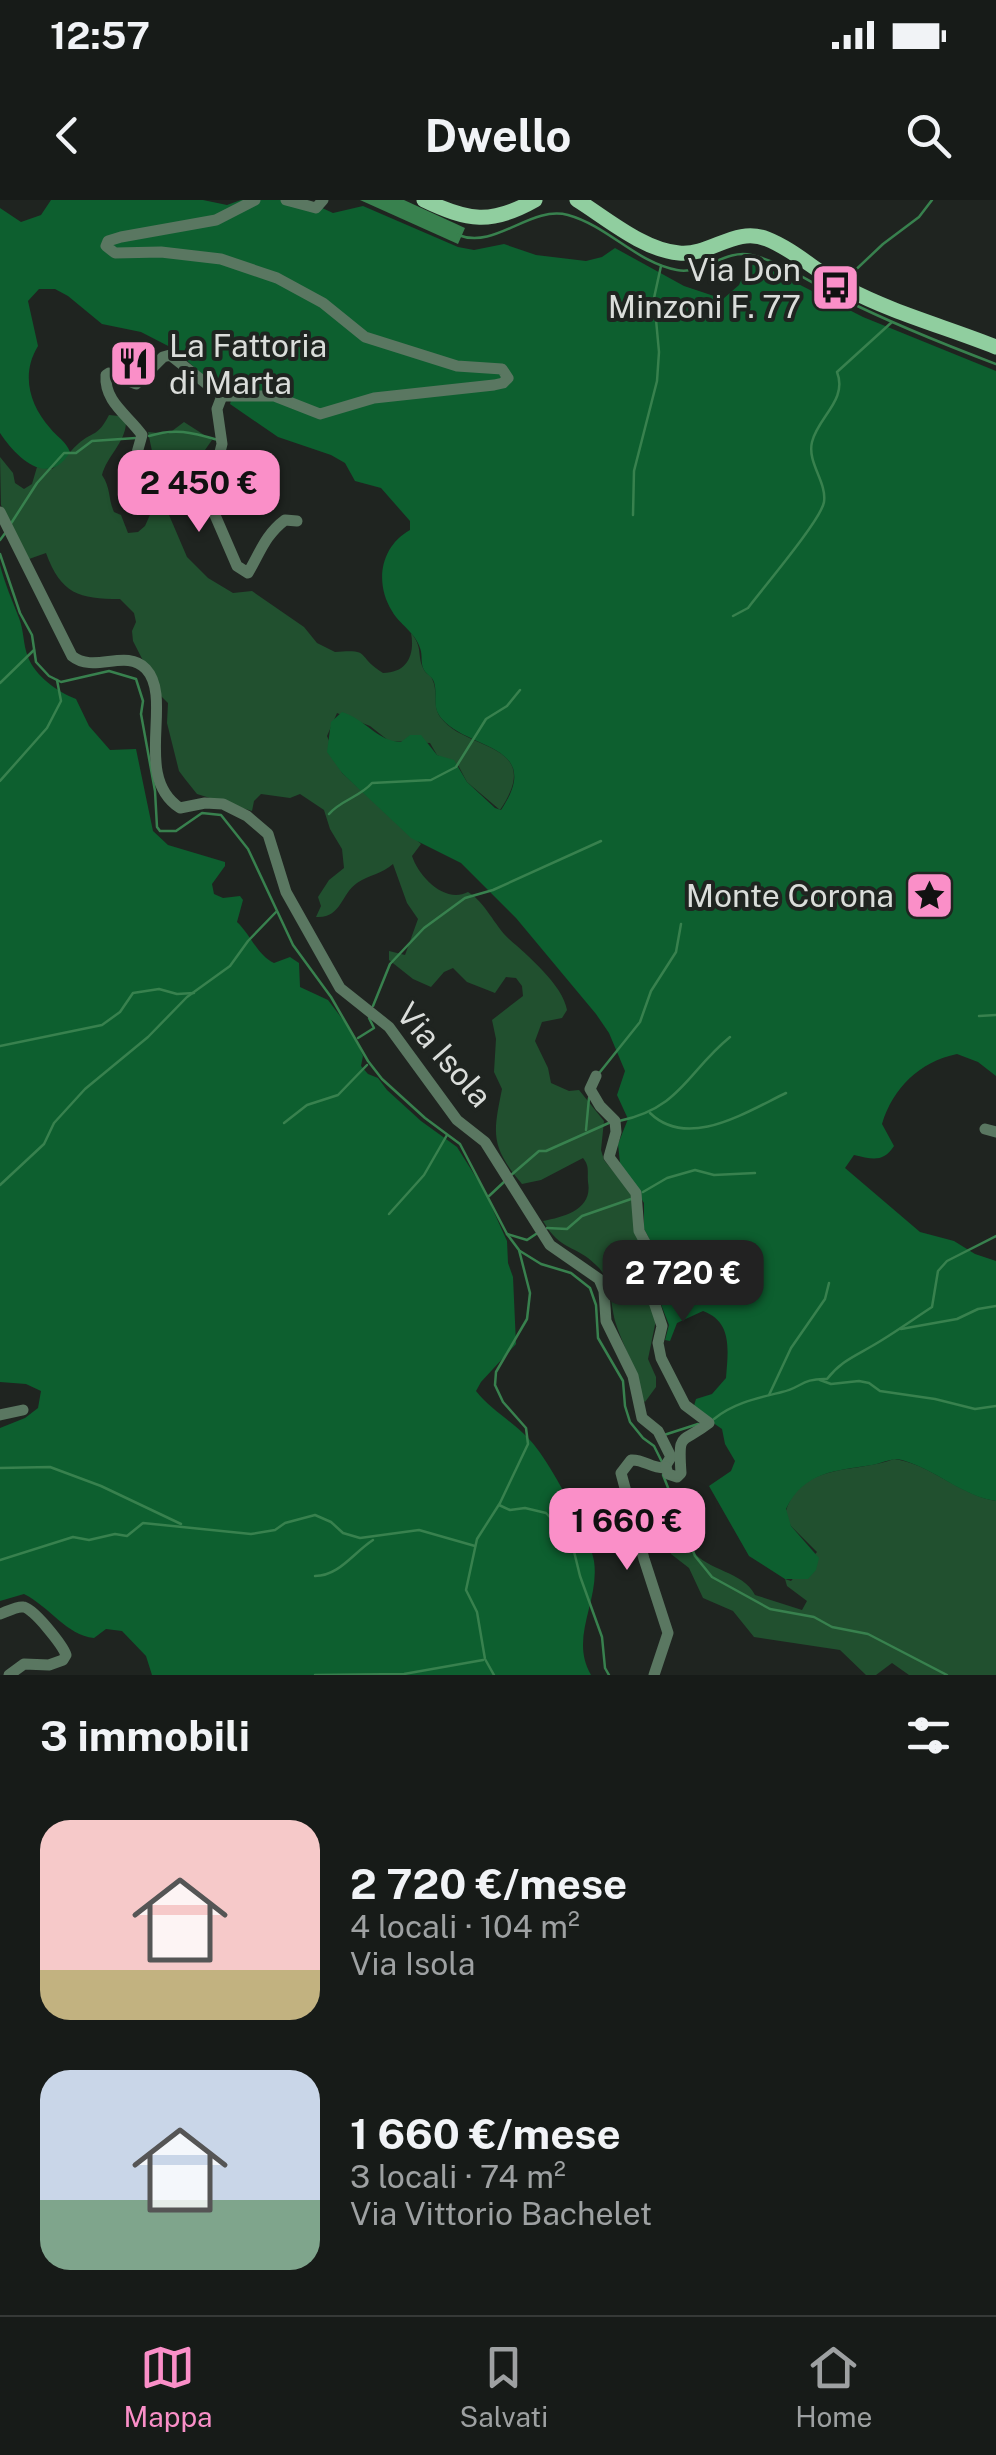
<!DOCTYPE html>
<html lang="it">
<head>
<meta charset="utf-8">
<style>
	body { margin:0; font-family:"Public Sans",sans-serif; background:#202421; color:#f1f3f6; height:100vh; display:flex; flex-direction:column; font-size:38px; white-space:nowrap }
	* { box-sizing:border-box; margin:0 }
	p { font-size:32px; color:#9ea1a2 }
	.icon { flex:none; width:55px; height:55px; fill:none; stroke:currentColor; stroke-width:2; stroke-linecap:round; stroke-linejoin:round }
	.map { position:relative; height:1475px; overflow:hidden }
	.side { display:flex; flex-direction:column; background:#171b18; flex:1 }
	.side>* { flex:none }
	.price { position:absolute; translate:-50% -85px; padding:0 22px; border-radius:20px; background:#fa8fc8; color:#111; font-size:32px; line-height:65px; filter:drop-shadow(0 2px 5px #0008) }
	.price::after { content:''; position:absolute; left:50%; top:60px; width:30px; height:22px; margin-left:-15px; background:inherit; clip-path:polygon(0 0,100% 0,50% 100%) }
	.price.selected { background:#222; color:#fff }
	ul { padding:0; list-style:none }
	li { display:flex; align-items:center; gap:30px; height:250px; padding:0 40px }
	li span { display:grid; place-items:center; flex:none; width:280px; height:200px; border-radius:30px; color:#555 }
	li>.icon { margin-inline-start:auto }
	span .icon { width:120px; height:120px; fill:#fffc; stroke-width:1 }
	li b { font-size:42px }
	h2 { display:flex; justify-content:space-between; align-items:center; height:120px; padding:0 40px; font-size:42px }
	.status { display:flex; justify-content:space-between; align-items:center; height:70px; padding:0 50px; background:#171b18; direction:ltr }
	.status svg { height:28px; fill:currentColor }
	header { display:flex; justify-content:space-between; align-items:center; height:130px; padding:0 40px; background:#171b18; font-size:45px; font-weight:700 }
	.tab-bar { display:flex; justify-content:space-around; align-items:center; height:140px; border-top:2px solid #363937; background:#171b18; font-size:28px; color:#9ea1a2 }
	.tab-bar a { display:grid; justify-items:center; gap:5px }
	.tab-bar .selected { color:#fa8fc8 }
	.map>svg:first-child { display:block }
	.green { fill:#21502f }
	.forest { fill:#0d5f2f }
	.water { fill:#38814e }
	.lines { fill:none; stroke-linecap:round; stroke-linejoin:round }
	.stream { stroke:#38814e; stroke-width:2.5 }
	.minor { stroke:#5a7761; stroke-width:11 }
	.major { stroke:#90ce9f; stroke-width:15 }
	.labels { text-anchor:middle; stroke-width:8; stroke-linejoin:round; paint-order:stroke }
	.poi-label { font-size:32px; fill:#daddda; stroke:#1f2420; text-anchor:end }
	.street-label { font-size:32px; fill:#daddda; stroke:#1f2420 }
</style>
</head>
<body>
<div class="status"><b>12:57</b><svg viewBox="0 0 49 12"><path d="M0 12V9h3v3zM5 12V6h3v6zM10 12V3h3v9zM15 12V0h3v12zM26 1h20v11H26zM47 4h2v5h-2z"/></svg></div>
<header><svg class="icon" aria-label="back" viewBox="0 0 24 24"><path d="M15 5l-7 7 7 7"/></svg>Dwello<svg class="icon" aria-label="search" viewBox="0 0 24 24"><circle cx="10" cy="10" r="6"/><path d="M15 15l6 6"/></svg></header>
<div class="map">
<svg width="996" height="1475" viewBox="0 0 996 1475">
	<rect width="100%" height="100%" fill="#1f2420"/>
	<g class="green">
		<path d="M 109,215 L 119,216 L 126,223 C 125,243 107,256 102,275 C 111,288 108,299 114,312 L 121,315 L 128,333 L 138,332 L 145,326 L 153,308 L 154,298 L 148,279 L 152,251 L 148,232 L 168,234 L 184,222 L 212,240 L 198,260 L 173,272 L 163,301 L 187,357 L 208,378 L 233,393 L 252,391 L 304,427 L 317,443 L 335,452 C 373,449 355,456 383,473 C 408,473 415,454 411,433 C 423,447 417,455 423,468 C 427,477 430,472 433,481 C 438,493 432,507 441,518 C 465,551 546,542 500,610 L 467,582 L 458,565 L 437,555 L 430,543 L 389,541 L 370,526 L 337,513 L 327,536 L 342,573 L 421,644 L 412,656 C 419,677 445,704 468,692 C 486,703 494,725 509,739 C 527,755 563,785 567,810 L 562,818 L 542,822 L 535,841 L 548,868 L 551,883 L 569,891 L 579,890 L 604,921 L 601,950 L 604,960 L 631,993 L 651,1072 L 649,1101 L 656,1120 L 648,1159 L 656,1177 L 656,1187 L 645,1202 L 641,1199 C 638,1170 625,1151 616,1124 C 610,1105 612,1079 596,1065 C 575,1044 561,1052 543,1021 C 565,1017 593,1009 588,982 C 587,971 590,967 583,958 L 541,980 L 522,984 C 490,946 493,934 502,889 L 494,872 L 496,839 L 492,820 L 523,796 L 522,786 L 516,778 L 506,777 L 495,793 L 467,782 L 453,768 L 444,772 L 431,787 L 413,779 L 389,760 L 389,751 L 405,755 L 418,719 L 407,703 L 393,664 C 382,674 369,675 357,683 C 341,694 341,719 316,717 L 321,706 L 318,697 L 329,680 L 344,668 L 342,649 L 330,629 L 324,610 L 300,594 L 290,598 L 261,594 L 254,601 L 252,611 L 197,594 L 185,579 L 179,571 L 167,523 L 168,503 L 161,496 L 133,441 L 132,431 L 136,422 L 134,413 L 120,399 C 79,399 61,394 46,353 L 29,359 L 1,305 L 0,257 L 13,273 L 15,283 L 24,289 L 32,284 L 37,267 L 52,269 C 63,262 68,253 78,244 C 94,230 97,238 109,215 Z"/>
		<path d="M 894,1259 C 931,1264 959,1295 996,1301 L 996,1475 L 909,1475 L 892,1463 L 876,1475 L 866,1475 L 840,1450 L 754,1437 L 733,1411 L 703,1398 L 689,1368 L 671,1354 L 665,1312 C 687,1326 680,1333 692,1350 C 707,1371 743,1371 755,1395 L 802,1410 L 807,1401 L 787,1386 L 785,1379 L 791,1381 L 817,1352 L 791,1326 L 785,1315 C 798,1261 856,1274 894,1259 Z"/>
	</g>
	<g class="forest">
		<path d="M 51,0 L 203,0 L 227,5 L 241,0 L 305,0 L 333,13 L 363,6 L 458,47 L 474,50 L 504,44 L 536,55 L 586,61 L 602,57 L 615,48 L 684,86 L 723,99 L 739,85 L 748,65 L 755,62 L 863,117 L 996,171 L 996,876 L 978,862 L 957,854 C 919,862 893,888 882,924 L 894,946 C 883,963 872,959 854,955 L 845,968 L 920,1032 L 954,1041 L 975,1054 L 996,1061 L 996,1301 C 962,1296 935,1269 902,1260 C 892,1257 883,1263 872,1265 C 836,1271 804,1271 786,1309 L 791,1326 L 819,1358 L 816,1370 L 808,1379 L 785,1379 L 749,1356 L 709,1286 L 731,1271 L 735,1261 L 725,1244 L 722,1229 L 693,1209 L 696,1199 L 712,1194 L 726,1178 C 728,1151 733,1122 703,1111 L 677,1123 L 670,1141 L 665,1140 L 669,1125 L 660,1102 L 661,1060 L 644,1029 L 644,1003 L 620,963 L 618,944 L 628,919 L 617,895 L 625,871 L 609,833 L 596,814 L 516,718 L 461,663 L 411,638 L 342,573 L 327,552 L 331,522 L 342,512 C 365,519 377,541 401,542 L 410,535 L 421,535 L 437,555 L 454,560 L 467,582 L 495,608 L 501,610 C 545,544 468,550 442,519 C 431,507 438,495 434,482 C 432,476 427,475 424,470 C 420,463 423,455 420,448 C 416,433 399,424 392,411 C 374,382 381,346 410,330 L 410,321 L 381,288 L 355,281 L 345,263 L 331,255 L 278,237 L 230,204 L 233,194 L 213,184 L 174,149 L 141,132 L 102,124 L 68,96 L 55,89 L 39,89 L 28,101 L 38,146 C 21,174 29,204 50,228 C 57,237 66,241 70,252 C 48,289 16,257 0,233 L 0,8 L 21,22 L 41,15 Z"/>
		<path d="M 0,365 C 5,384 12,400 19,418 C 24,430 23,445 28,457 C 35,476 58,492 76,499 L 89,526 L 110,550 L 136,549 L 153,631 L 168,645 L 225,662 L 225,666 L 212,684 L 214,694 L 223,698 L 240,696 L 243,700 L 237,722 C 250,734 258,756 274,763 L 290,757 L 299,763 L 300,787 L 328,800 L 353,833 L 363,856 L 361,866 L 368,874 L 378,878 L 387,890 L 421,921 L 457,947 L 484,990 L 507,1041 L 508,1063 L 513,1077 L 516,1144 L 481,1182 L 476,1191 C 491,1210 512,1221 528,1238 C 547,1256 590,1336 594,1361 C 600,1402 569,1437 591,1475 L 152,1475 L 146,1456 L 122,1431 L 106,1429 L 94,1438 C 66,1435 50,1407 24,1394 L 0,1401 L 0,1228 L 25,1218 L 38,1208 L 41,1191 L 26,1184 L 0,1182 Z"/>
	</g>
	<polygon class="water" points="360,0 404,0 465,28 458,44"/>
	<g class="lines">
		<g class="stream">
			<path d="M 458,35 C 496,50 530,5 568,15 C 608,26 637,63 677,70 C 703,75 725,49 751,55 C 783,62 812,84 841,98 C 891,123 943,144 996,164"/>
			<polyline points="847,78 883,44 919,17 932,0"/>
			<path d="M 149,236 C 175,228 191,232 218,240"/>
			<polyline points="633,315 634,271 657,181 659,152 654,98 661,66"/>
			<polyline points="10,325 37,283 64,253 76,253 92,241 136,238"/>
			<polyline points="0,340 6,332"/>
			<polyline points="0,354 20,413 32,435 36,462 49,476 61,482 109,471 136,479 143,501 141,514 155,591 157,627 160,631 176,631 202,613 221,615 248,649 293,745 331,797 368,861 382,879 425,918 460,944 507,1034 519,1050 530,1093 527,1119 496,1172 495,1185 503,1202 526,1228 528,1244 500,1303 477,1339 466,1390 477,1412 485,1459 494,1475"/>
			<path d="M 733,416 L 748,408 C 763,388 821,320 824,302 C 827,282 807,263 812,242 C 818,217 848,200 837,172 L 892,122"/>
			<polyline points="0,483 34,450"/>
			<polyline points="0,581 47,528 61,501 57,480"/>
			<path d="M 329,614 C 341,600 360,597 372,583 L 431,580 L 456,567 L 486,519 L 507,506 L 520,490"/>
			<polyline points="373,806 390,764 424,728 465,698 493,690 601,641"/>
			<polyline points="979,816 996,815"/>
			<polyline points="358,838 374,828 369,818"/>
			<polyline points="0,846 102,825 120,812 133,793 159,789 177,794 194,793"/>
			<polyline points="600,872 640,822 651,791 676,752 681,724"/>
			<path d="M 650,913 C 688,950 746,912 786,893"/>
			<path d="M 619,921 C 681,908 687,872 730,837"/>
			<polyline points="284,923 307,905 338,895 367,865"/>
			<polyline points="586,930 589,898"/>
			<polyline points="510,976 539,951 546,951 611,922"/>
			<polyline points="0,985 44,944 54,923 85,889 148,837 187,797 230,766 248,741 276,712"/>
			<polyline points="643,992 667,978 695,970 714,975 755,973"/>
			<polyline points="489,996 504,982"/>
			<polyline points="389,1014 424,975 447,935"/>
			<polyline points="547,1028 567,1029 582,1016 631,999"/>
			<polyline points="507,1034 527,1040 536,1034"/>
			<polyline points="520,1051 541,1064 571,1073 590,1088 596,1105 598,1138 623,1181 625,1206 630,1222 643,1238 654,1246 662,1262"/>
			<polyline points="901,1129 957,1119 978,1109 996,1106"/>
			<polyline points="820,1180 831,1184 859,1181 869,1183 880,1191 935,1199 975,1209 996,1206"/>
			<polyline points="769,1195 791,1148 825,1099 829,1083"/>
			<path d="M 714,1219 C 733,1203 758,1198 782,1192 C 801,1188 802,1178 827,1179 C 840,1162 853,1157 872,1146 C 893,1134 912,1120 932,1107 L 938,1071 L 947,1061 L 996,1036"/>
			<polyline points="664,1235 698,1224"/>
			<polyline points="0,1268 50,1267 101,1286 181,1324"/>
			<polyline points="663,1275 695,1356 712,1377 770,1409 814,1417 832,1427 868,1434 947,1475"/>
			<polyline points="499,1305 510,1310 525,1308 546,1313 571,1339 580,1376 602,1437 605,1468 609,1475"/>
			<polyline points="0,1360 73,1337 89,1340 115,1334 127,1336 143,1323 251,1334 275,1330 285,1323 315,1315 331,1322 343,1333 360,1338 419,1330 475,1346"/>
			<path d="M 315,1376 C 339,1376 353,1353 373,1340"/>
			<polyline points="315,1475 404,1474 483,1460"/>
		</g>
		<g class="minor">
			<polyline points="286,0 316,8 323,0"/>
			<polyline points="222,196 274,196 320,214 374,198 494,185 503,183 508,178 502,169 457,166 365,137 323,103 277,78 221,59 161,52 115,53 106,46 108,41 121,37 216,20 255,0"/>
			<path d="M 222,196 L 217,209 L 222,244 L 208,299 L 237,366 L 248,373 C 260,353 265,335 285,320 L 297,321"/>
			<path d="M 135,260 L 142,235 C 128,215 104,202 106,175 L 109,173 L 136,184 L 163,157 L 170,155 L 222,196"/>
			<path d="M 0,312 L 72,456 C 94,474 126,448 146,469 C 174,499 132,577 180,608 L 205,603 L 223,604 L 247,616 L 268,634 L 286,692 L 340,788 L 389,827 L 457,920 L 485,942 L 550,1045 L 599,1079 L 604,1091 L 606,1121 L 633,1176 L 642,1218 L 658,1231 L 671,1257 L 664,1268 C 651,1268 643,1259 631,1260 L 621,1273 L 644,1359 L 668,1433 L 654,1475"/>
			<path d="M 596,876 L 590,889 L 600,906 L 615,921 L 616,932 L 609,957 L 636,993 L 639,1031 L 654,1059 L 656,1073 L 653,1099 L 662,1126 L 658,1143 L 661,1158 L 685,1205 L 709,1223 C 681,1245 678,1230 681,1273 L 677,1277 L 668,1274 L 666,1267"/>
			<polyline points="985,929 996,932"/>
			<polyline points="0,1215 23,1210"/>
			<path d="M 0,1414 C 6,1412 17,1406 23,1407 C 33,1407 63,1446 66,1455 L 63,1460 L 49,1465 L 24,1464 L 9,1475"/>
		</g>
		<g class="major">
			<path d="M 424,0 C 468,21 491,25 535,0"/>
			<path d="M 577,0 C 606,18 643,50 679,53 C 711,56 735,26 767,39 C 795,50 819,74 846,88 C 893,113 946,127 996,147"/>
		</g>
	</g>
	<defs>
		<symbol id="bus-square" viewBox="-11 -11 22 22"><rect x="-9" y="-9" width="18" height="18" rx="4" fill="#fa8fc8" stroke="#1f2420"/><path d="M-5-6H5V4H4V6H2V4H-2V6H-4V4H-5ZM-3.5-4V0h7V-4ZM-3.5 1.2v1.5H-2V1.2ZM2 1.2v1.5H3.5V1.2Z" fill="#111"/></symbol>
		<symbol id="restaurant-square" viewBox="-11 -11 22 22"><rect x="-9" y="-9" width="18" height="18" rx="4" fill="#fa8fc8" stroke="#1f2420"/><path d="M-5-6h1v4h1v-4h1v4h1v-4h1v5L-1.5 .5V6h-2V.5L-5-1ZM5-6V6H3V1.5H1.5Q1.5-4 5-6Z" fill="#111"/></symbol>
		<symbol id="sight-square" viewBox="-11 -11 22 22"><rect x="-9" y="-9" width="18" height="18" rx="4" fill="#fa8fc8" stroke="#1f2420"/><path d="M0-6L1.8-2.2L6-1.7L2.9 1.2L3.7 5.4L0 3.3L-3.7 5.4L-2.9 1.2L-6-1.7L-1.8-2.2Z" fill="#111"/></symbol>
	</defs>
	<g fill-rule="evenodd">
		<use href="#bus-square" x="808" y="60" width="55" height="55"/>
		<use href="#restaurant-square" x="106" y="136" width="55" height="55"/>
		<use href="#sight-square" x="902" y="668" width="55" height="55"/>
	</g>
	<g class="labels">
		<g class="poi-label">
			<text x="801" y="81">Via Don<tspan x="801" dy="37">Minzoni F. 77</tspan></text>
			<text x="169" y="157" text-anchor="start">La Fattoria<tspan x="169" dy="37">di Marta</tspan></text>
			<text x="894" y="707">Monte Corona</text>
		</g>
		<g class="street-label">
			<text transform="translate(444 855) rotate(49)" y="11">Via Isola</text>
		</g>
	</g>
</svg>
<b class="price" style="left:199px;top:335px">2 450 €</b>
<b class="price selected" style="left:683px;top:1125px">2 720 €</b>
<b class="price" style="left:627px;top:1373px">1 660 €</b>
</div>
<section class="side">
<h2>3 immobili<svg class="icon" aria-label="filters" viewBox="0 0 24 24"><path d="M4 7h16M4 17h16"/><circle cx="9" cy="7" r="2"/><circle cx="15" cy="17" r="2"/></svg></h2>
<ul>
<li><span style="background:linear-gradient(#f6c9c9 75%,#c2b280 0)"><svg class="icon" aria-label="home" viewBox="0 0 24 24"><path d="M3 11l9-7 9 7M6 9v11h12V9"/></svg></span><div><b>2 720 €/mese</b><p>4 locali · 104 m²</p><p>Via Isola</p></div></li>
<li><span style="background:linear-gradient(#c9d6e8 65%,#7fa58c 0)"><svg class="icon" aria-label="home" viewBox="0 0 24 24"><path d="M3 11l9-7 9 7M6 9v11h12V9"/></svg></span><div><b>1 660 €/mese</b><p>3 locali · 74 m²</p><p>Via Vittorio Bachelet</p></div></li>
</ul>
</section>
<nav class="tab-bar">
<a class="selected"><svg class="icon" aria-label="map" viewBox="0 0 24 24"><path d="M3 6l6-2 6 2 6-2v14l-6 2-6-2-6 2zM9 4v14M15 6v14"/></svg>Mappa</a>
<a><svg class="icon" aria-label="saved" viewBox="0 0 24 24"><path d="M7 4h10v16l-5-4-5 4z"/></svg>Salvati</a>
<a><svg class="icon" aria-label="home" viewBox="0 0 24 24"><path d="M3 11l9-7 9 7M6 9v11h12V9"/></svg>Home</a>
</nav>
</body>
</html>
